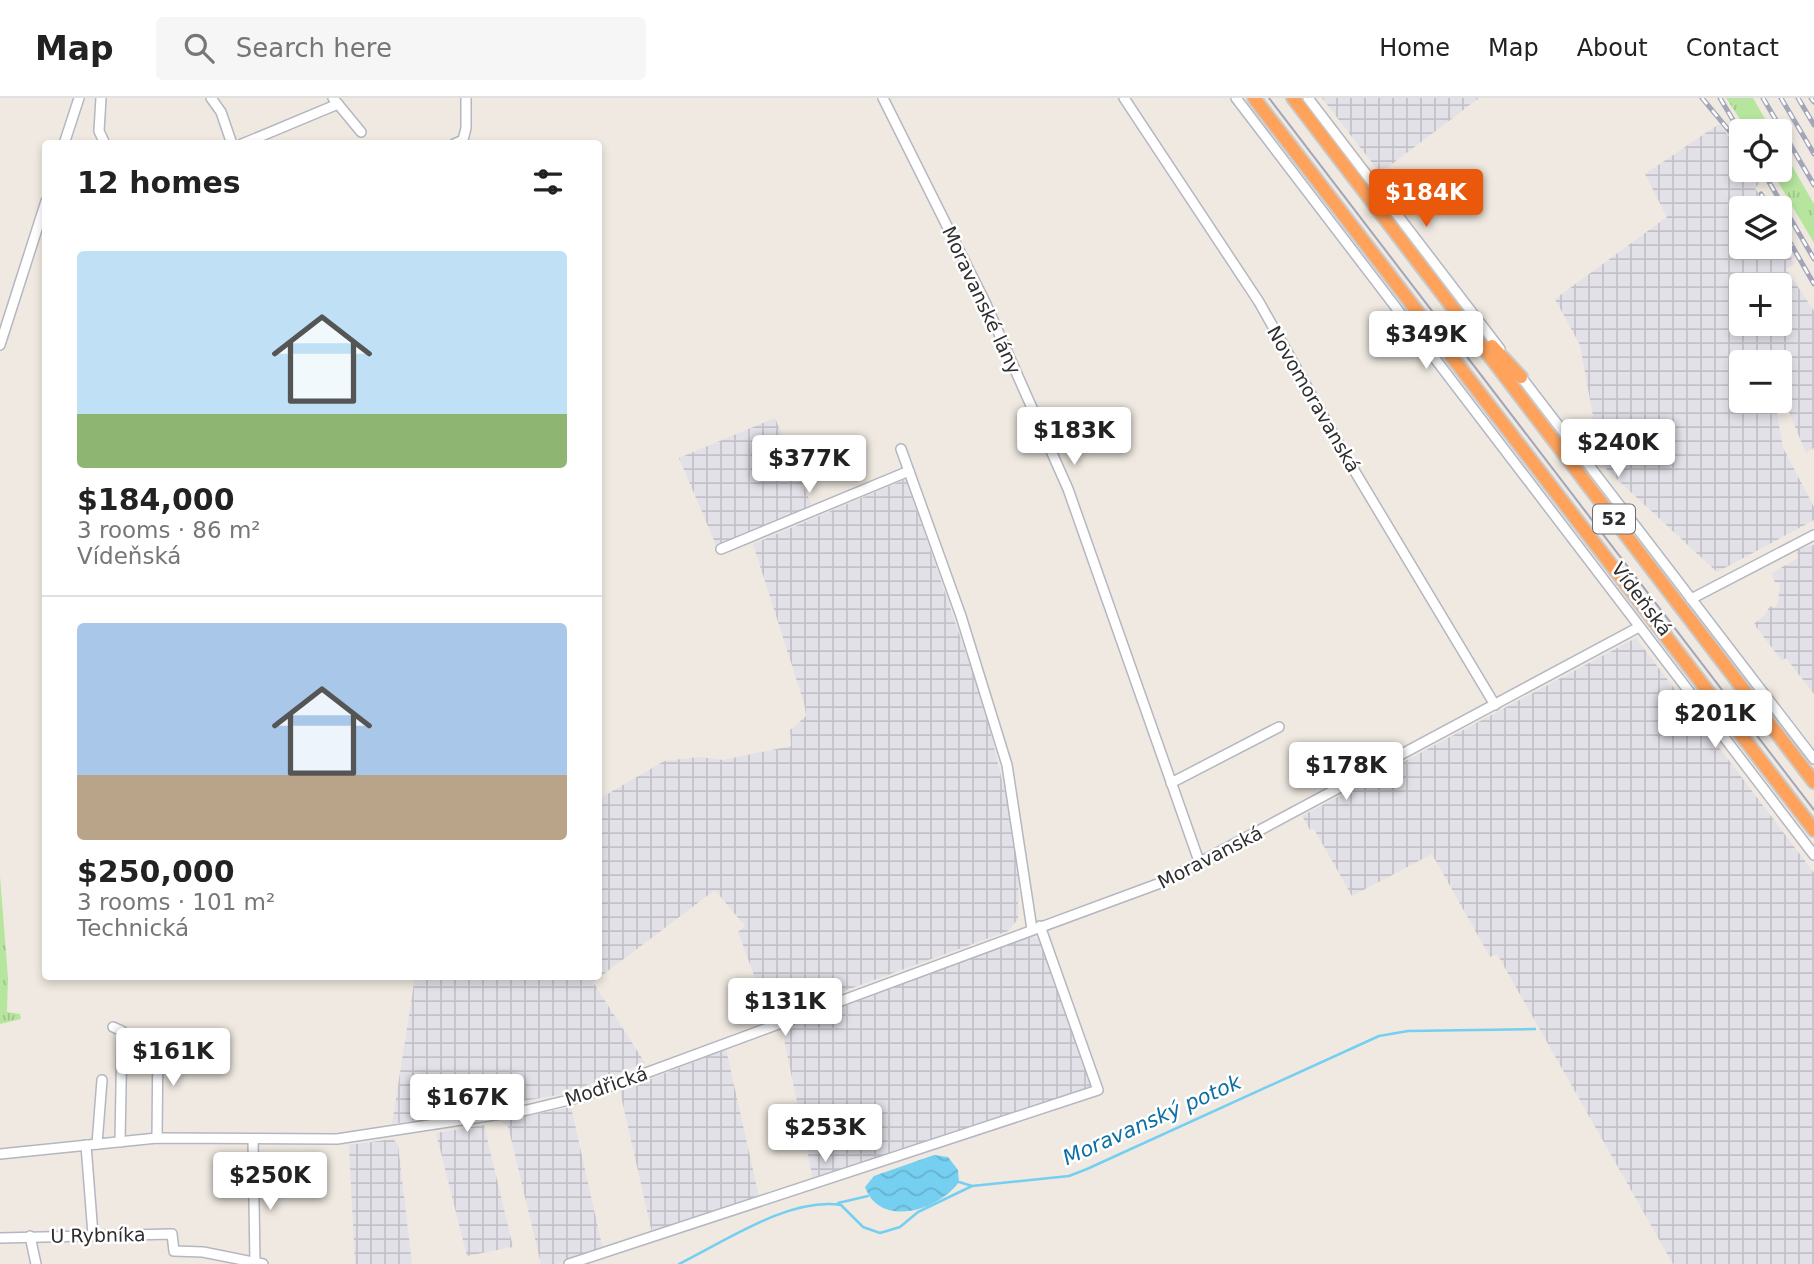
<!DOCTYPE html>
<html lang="en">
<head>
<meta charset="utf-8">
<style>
	body { margin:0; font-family:"DejaVu Sans",sans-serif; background:#f6f6f6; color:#222; height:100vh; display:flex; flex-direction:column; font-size:26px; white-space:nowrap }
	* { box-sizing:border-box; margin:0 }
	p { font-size:23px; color:#767676 }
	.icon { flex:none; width:38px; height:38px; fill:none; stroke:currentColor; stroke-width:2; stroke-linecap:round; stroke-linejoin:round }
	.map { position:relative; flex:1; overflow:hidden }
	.sheet { position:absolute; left:42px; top:42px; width:560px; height:840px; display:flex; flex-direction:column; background:#fff; border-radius:7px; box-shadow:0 4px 10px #0003 }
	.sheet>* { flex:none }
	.tools { position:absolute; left:1729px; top:21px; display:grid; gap:14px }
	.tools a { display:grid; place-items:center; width:63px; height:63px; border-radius:7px; background:#fff; box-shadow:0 4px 10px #0003; font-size:35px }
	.price { position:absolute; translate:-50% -60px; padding:0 16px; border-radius:7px; background:#fff; color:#222; font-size:23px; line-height:46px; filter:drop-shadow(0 2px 4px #0008) }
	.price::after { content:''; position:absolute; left:50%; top:42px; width:21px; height:16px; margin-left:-10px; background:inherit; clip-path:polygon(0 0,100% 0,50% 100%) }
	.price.current { background:#ea580c; color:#fff }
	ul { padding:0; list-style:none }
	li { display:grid; align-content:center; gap:14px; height:371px; padding:0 35px }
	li+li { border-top:2px solid #e0e0e0 }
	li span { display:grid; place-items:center; height:217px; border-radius:7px; color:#555 }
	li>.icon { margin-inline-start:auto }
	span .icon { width:126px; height:126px; fill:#fffc; stroke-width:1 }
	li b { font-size:30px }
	h2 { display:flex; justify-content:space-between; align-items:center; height:84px; padding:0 35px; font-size:30px }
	header { display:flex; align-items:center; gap:42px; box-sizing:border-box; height:98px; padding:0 35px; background:#fff; border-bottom:2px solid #e0e0e0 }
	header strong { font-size:33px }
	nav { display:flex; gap:38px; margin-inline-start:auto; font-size:24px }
	.search { width:490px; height:63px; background:#f6f6f6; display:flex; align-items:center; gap:18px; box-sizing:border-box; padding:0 24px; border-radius:7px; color:#767676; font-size:26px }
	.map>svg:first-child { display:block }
	.industrial { fill:url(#industrial-grid); fill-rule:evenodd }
	.grass { fill:url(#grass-tufts) }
	.water { fill:url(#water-waves) }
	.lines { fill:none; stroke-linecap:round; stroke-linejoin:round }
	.stream { stroke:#75cff0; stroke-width:2.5 }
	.minor-casing { stroke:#b4b7c1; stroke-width:12 }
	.highway-casing { stroke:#c9c9c9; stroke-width:16 }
	.minor { stroke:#fff; stroke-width:9 }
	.highway { stroke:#ffa35c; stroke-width:12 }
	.tram { stroke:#a3a6b8; stroke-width:2 }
	.rail-casing { stroke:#a3a6b8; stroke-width:5 }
	.rail { stroke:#fff; stroke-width:2.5; stroke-dasharray:8; stroke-linecap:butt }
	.labels { text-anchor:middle; stroke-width:5; stroke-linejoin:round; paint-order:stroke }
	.shield { fill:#fff; stroke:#6d6d6d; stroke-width:2 }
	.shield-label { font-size:18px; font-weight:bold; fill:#2e2e2e }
	.street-label { font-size:19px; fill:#2e2e2e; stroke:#fff }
	.water-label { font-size:21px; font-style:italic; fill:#0d6fa3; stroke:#fff }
</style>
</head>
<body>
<header>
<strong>Map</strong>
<div class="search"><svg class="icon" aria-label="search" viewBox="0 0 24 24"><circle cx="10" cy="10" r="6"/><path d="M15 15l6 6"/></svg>Search here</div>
<nav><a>Home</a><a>Map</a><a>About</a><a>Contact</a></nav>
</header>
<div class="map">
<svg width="1814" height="1166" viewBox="0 0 1814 1166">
	<defs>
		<pattern id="industrial-grid" width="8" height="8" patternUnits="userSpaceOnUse" patternTransform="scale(1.75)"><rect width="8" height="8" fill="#e3e1e8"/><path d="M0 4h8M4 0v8" fill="none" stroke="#c3c1c7"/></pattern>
		<pattern id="grass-tufts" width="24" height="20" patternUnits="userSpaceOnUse" patternTransform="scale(1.75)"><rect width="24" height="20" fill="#b6e59e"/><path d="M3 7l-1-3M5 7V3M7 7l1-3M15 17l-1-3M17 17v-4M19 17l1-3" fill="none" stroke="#9dc588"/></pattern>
		<pattern id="water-waves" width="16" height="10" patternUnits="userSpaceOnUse" patternTransform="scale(1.75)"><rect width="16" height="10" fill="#75cff0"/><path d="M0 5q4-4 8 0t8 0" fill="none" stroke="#66b2ce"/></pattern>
	</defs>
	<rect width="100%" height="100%" fill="#efe9e1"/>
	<g class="industrial">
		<polygon points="1322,0 1479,0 1380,75"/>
		<path d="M 1719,26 L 1741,54 L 1741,72 L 1755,72 L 1762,83 L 1755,90 L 1767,110 L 1741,110 L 1741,149 L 1780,149 L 1780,132 L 1796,158 L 1791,161 L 1794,166 L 1786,171 L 1814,213 L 1814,350 L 1806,355 L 1786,307 L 1780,300 L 1780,264 L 1741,264 L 1741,303 L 1775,303 L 1783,350 L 1814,409 L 1814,422 L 1717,474 L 1607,372 L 1581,338 L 1590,331 L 1593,318 L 1580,247 L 1555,201 L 1667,119 L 1645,76 ZM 1741,187 L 1780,187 L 1780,226 L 1741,226 Z"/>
		<polygon points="775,320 814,413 719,454 679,360"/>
		<polygon points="906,381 985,611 1019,753 1018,821 1008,833 770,920 738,834 745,828 715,792 593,884 645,965 564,996 392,1026 415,879 598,878 599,701 664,663 700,659 723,662 791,648 790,632 806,618 804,605 753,446"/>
		<polygon points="1814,447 1814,596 1786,560 1782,563 1754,526 1765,517 1770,508 1774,510 1778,505 1780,485 1775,485 1772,475 1798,460 1797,451"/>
		<polygon points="1636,540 1814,775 1814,1166 1673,1166 1497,856 1490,859 1432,756 1352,798 1314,731 1310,732 1302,718"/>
		<polygon points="1033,838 1042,844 1092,987 1090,991 813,1082 782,931"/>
		<polygon points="726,951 759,1099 652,1135 620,993"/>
		<polygon points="571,1009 603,1152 556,1166 541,1166 508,1028 500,1023"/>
		<polygon points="484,1027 513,1149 467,1158 436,1035"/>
		<polygon points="393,1041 398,1047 412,1166 355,1166 349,1047"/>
	</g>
	<g class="grass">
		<polygon points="1726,0 1753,0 1772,33 1748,33"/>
		<polygon points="1780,47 1814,106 1814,145 1771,72 1780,72"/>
		<polygon points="0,778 8,880 7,914 20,916 21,921 0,926"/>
	</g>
	<path class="water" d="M 934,1057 L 948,1059 L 958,1072 L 959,1084 C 939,1112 880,1131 865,1089 L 874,1078 Z"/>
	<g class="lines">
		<g class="stream">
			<polyline points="959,1084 972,1088"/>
			<polyline points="838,1105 868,1098"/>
			<path d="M 679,1166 C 724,1144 789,1099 841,1107 L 863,1129 L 880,1135 L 900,1129 L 918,1114 L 972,1088 L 1069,1078 L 1087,1071 L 1379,938 L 1408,933 L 1535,931"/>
		</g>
		<defs>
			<g id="minor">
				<polyline points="101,0 99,33 105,46"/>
				<polyline points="211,0 221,14 232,46"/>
				<polyline points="333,0 361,34"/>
				<polyline points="883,0 985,204 1068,391 1200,766"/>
				<polyline points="1124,0 1259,204 1348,362 1495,607"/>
				<polyline points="1236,0 1814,757"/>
				<polyline points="1308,0 1500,251"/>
				<polyline points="64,46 79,0"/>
				<polyline points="242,46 338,6"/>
				<polyline points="454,46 463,42 466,30 466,0"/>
				<polyline points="0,247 46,103"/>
				<polyline points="1519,276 1814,661"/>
				<polyline points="901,351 961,518 1007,667 1032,831"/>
				<polyline points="721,451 909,373"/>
				<polyline points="1691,501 1814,437"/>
				<polyline points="1171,685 1279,629"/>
				<polyline points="113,929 122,933 120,1044"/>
				<polyline points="157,1040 158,939"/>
				<polyline points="253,1042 255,1165"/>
				<polyline points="97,1046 102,982"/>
				<polyline points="86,1047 93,1137"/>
				<polyline points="0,1056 157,1040 337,1041 527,1012 581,999 1163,784 1639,529"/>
				<polyline points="30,1138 36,1166"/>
				<polyline points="0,1140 172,1136 174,1153 203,1154 263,1166"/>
				<polyline points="569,1166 1098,992 1040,828"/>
			</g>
			<g id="highway">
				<polyline points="1254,0 1814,732"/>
				<polyline points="1293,0 1814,684"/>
				<polyline points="1492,248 1521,279"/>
			</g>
		</defs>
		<use href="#minor" class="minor-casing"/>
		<use href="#highway" class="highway-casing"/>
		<use href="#minor" class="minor"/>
		<use href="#highway" class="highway"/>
		<polyline class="tram" points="1269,0 1814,712"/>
		<defs>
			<g id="rail">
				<polyline points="1702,0 1741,47"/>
				<polyline points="1720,0 1736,27"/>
				<polyline points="1763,0 1814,87"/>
				<polyline points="1781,0 1814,56"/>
				<polyline points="1798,0 1814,27"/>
				<polyline points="1811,0 1814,4"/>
				<polyline points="1762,72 1814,161"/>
				<polyline points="1761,96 1770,110"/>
				<polyline points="1780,127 1814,186"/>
			</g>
		</defs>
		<use href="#rail" class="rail-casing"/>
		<use href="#rail" class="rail"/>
	</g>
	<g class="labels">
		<rect class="shield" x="1593" y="406.5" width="42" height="29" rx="5"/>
		<g class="shield-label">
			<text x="1614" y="427">52</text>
		</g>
		<g class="street-label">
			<text transform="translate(982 202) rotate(65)" y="7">Moravanské lány</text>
			<text transform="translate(1314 301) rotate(60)" y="7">Novomoravanská</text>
			<text transform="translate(1642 501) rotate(53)" y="7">Vídeňská</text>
			<text transform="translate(1210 759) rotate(-27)" y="7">Moravanská</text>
			<text transform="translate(606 988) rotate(-19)" y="7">Modřická</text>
			<text transform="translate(98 1137) rotate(-1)" y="7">U Rybníka</text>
		</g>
		<g class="water-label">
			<text transform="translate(1152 1022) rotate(-24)" y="7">Moravanský potok</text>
		</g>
	</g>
</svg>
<div class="tools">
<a><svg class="icon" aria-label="locate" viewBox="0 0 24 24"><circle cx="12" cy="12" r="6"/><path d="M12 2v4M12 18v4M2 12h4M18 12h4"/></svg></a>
<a><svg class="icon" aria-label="layers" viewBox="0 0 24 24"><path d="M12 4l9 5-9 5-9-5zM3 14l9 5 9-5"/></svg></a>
<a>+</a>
<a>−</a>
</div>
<b class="price current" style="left:1426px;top:131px">$184K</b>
<b class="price" style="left:1426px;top:273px">$349K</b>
<b class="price" style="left:1074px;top:369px">$183K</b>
<b class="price" style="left:1618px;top:381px">$240K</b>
<b class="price" style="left:809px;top:397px">$377K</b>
<b class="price" style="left:1715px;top:652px">$201K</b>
<b class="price" style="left:1346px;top:704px">$178K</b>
<b class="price" style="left:785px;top:940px">$131K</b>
<b class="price" style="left:173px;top:990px">$161K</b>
<b class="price" style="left:467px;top:1036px">$167K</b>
<b class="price" style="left:825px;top:1066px">$253K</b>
<b class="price" style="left:270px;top:1114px">$250K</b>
<section class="sheet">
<h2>12 homes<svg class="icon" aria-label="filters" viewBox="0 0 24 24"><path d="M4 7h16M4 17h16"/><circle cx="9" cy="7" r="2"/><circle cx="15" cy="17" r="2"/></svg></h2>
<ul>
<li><span style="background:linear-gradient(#bfe0f5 75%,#8fb573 0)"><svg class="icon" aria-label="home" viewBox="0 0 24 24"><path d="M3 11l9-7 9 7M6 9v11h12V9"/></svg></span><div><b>$184,000</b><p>3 rooms · 86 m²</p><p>Vídeňská</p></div></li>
<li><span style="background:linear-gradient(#a9c7e8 70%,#b9a48a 0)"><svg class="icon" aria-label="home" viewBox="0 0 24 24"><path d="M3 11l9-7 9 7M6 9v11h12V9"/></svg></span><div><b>$250,000</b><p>3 rooms · 101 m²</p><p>Technická</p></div></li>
</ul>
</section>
</div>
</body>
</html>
